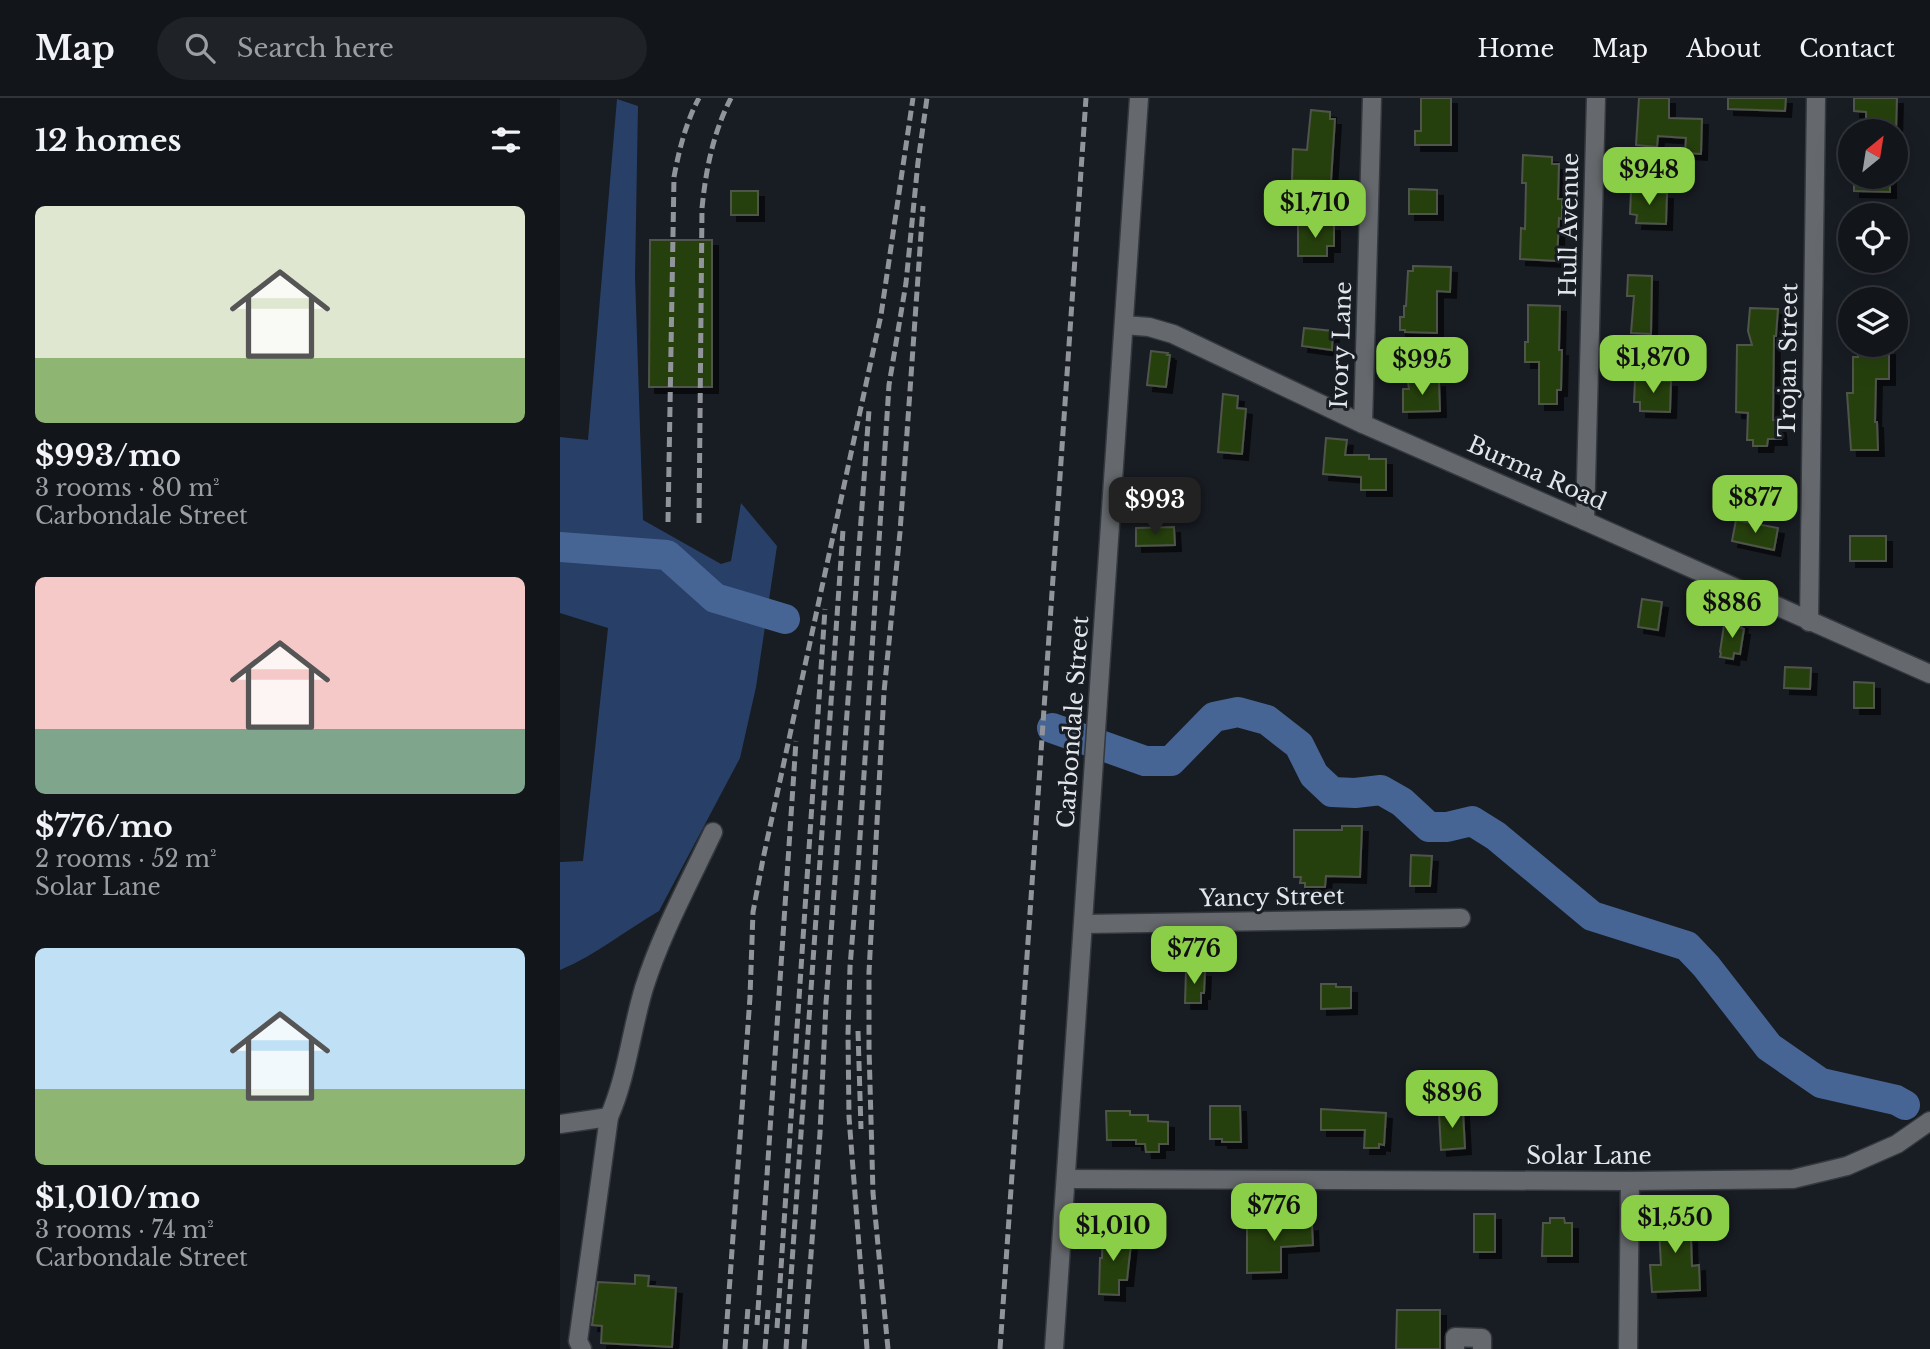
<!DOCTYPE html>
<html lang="en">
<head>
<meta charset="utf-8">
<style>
	body { margin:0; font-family:"Libre Baskerville",serif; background:#1f2227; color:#f1f3f6; height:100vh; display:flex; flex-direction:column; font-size:26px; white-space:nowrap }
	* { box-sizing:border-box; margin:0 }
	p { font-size:23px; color:#9c9fa2 }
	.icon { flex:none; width:38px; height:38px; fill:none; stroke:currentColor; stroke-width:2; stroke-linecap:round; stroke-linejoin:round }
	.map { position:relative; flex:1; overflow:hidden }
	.drawer { display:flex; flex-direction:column; background:#12151a; width:560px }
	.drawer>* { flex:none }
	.needle { width:46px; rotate:30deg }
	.buttons { position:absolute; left:1278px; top:21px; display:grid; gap:14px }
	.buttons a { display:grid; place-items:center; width:70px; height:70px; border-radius:50%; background:#12151a; box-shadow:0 7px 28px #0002,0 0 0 2px #313439; font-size:35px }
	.price { position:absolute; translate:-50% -60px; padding:0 16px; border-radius:14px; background:#8bce47; color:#111; font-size:23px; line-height:46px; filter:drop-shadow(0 2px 4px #0008) }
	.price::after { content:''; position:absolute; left:50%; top:42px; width:21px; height:16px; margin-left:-10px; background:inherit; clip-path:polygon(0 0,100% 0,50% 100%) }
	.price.on { background:#222; color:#fff }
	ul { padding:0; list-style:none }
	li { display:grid; align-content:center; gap:14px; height:371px; padding:0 35px }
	li span { display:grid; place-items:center; height:217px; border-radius:10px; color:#555 }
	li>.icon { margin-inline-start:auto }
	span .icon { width:126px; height:126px; fill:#fffc; stroke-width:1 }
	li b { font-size:30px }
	h2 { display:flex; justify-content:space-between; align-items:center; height:84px; padding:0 35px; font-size:30px }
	header { display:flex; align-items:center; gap:42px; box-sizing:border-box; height:98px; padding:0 35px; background:#12151a; border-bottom:2px solid #313439 }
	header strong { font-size:33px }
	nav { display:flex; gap:38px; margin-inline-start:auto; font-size:24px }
	.search { width:490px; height:63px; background:#1f2227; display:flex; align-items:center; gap:18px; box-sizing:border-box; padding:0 24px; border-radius:38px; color:#9c9fa2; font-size:26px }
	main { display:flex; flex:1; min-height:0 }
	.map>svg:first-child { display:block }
	.green { fill:#284067 }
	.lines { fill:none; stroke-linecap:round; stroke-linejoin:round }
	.river { stroke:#476594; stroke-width:30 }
	.building { fill:#28410d; stroke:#4f544b; stroke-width:2; filter:url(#shadow) }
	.minor-casing { stroke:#34383f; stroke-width:21 }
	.minor { stroke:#65686c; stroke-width:18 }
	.rail { stroke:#91959b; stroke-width:5; stroke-dasharray:10 5; stroke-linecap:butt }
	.labels { text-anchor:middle; stroke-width:6; stroke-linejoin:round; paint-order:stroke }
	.street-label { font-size:23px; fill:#e2e6eb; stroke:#181c23 }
</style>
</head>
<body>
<header>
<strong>Map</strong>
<div class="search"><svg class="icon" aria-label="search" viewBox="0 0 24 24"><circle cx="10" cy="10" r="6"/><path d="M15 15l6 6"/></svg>Search here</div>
<nav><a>Home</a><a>Map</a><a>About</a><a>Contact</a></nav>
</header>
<main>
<section class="drawer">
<h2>12 homes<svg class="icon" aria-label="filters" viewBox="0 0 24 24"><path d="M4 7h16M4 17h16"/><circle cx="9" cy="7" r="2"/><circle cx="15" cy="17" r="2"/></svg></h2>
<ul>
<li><span style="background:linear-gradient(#dfe7d0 70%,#8fb573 0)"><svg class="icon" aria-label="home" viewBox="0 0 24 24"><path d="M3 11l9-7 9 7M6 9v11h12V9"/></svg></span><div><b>$993/mo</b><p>3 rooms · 80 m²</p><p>Carbondale Street</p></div></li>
<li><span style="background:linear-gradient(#f6c9c9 70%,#7fa58c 0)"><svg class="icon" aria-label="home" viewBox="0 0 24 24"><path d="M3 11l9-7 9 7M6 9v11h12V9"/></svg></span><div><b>$776/mo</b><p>2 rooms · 52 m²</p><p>Solar Lane</p></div></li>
<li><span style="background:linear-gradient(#bfe0f5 65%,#8fb573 0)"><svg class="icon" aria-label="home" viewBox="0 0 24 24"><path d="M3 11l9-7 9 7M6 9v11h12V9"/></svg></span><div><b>$1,010/mo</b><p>3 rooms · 74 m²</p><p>Carbondale Street</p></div></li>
</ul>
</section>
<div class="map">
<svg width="1370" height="1251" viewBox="0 0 1370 1251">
	<defs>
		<filter id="shadow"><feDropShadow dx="6" dy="6" stdDeviation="0" flood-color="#0009"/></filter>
	</defs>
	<rect width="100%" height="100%" fill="#181c23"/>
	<path class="green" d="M 57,1 L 78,8 L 75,178 L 83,422 L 161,466 L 171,463 L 181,405 L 217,448 L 196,589 L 180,660 L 99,813 C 66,832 36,857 0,872 L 0,764 L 23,763 L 48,530 L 0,515 L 0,339 L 28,342 Z"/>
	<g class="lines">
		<g class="river">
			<polyline points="0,449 107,457 155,500 225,521"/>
			<polyline points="492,630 585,663 611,663 654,619 678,614 707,622 739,647 754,677 772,694 795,695 821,692 842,704 869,729 887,729 912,723 936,738 1032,818 1127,848 1146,868 1209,949 1261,985 1336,1002 1345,1007"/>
		</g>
	</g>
	<g class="building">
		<polygon points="861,0 891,0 891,47 855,47 855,33 861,33"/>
		<polygon points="1079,0 1109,0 1109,20 1142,21 1141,56 1125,55 1126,40 1098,38 1097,49 1076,47"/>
		<polygon points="1168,0 1226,0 1225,13 1168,11"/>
		<polygon points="1294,0 1337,0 1336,33 1306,33 1306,14 1294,13"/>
		<polygon points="751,12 770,14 770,21 775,21 771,83 732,82 733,51 747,52"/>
		<polygon points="963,57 992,59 992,66 999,66 998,101 1002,101 1002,121 999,120 997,163 960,161 961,130 965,131 966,85 962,85"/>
		<polygon points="1294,79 1330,79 1330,94 1294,93"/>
		<polygon points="849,91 877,92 877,116 849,116"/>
		<rect x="171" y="93" width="27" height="24"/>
		<polygon points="1071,94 1107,95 1106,126 1076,125 1077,117 1070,116"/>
		<polygon points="738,127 774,127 774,148 767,148 767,158 738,158"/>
		<polygon points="90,142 152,142 152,289 89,289"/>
		<polygon points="853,168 891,169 890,194 877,193 877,235 845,234 845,232 840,232 840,219 844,219 844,208 846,208 848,173 853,173"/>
		<polygon points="1068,177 1092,178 1091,236 1071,235 1074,198 1067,198"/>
		<polygon points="968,207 1000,208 999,252 1002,252 1001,292 997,292 997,306 979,306 979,264 965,264 965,244 968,244"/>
		<polygon points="1190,210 1218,211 1216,238 1214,238 1213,322 1219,322 1221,341 1208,341 1207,348 1193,348 1193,342 1187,342 1188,315 1176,314 1177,247 1192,247 1188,233"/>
		<polygon points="744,230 773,233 772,252 742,248"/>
		<polygon points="1298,251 1329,251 1329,281 1316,281 1315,324 1317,324 1318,352 1291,352 1287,295 1293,295 1293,259 1298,259"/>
		<polygon points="591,253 608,255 607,257 610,257 606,289 587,287"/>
		<polygon points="1075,282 1111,283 1110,314 1080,313 1080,304 1074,304"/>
		<polygon points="879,283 880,313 843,314 843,291 849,291 848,284"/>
		<polygon points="663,296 678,298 677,310 686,311 682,356 658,354"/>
		<polygon points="766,340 787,342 785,357 809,357 809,361 826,361 826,392 801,392 801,379 763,376"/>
		<polygon points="1176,422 1218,430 1214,452 1172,443"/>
		<polygon points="614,429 615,447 576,448 576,430"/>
		<rect x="1290" y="438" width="36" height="25"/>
		<polygon points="1082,501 1102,504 1098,532 1078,529"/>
		<polygon points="1169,522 1182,525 1181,530 1184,531 1180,556 1174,555 1173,561 1160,559 1161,555 1160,554 1164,527 1167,528"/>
		<polygon points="1225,569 1251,570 1250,591 1224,590"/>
		<polygon points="1294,584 1314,585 1314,610 1294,610"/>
		<polygon points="782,728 802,728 800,779 766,778 765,789 745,789 745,785 740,785 741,779 734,779 734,732 782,732"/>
		<polygon points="851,757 872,758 870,788 850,788"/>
		<polygon points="626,872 645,873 644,895 641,895 641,905 625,905"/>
		<polygon points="761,886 776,886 776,889 791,889 791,910 761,911"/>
		<polygon points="650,1008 680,1008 681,1044 662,1044 662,1041 650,1041"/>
		<polygon points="761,1011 826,1015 824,1047 819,1046 819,1050 804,1050 805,1032 761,1032"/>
		<polygon points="546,1013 570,1013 570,1017 588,1017 588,1023 608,1024 608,1046 599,1046 599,1054 586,1054 585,1046 576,1046 576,1042 547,1042"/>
		<polygon points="903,1013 905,1050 881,1052 879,1015"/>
		<polygon points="1130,1112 1132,1168 1139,1167 1140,1192 1092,1194 1090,1167 1101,1167 1098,1113"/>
		<rect x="914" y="1116" width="21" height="38"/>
		<polygon points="990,1120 1004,1120 1005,1125 1012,1125 1012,1158 982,1158 983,1125 990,1125"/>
		<polygon points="745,1122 745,1128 752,1127 753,1147 721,1149 721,1174 687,1175 687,1124 727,1125 727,1123"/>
		<polygon points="543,1132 558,1133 558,1136 561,1136 560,1145 571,1146 567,1182 559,1182 559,1197 539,1196 540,1160 542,1160"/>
		<polygon points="75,1177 89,1178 88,1188 116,1190 112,1249 41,1245 42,1228 32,1227 38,1184 75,1186"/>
		<polygon points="837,1212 880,1212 880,1251 836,1251"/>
	</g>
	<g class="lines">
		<defs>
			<g id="minor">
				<polyline points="564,227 589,229 613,236 803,326 1025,423 1370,576"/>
				<polyline points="803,326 812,0"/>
				<polyline points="1025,423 1036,0"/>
				<polyline points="1249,524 1256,0"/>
				<polyline points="525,826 901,820"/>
				<polyline points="0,1026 49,1019"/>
				<polyline points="506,1081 1070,1083 1233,1081 1287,1068 1337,1046 1370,1023"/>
				<path d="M 22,1251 L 18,1243 L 49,1019 C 67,978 71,933 84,890 C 101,836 129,785 153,734"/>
				<polyline points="494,1251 579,0"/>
				<polyline points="895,1251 895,1239 922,1240 922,1251"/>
				<polyline points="1068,1251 1070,1083"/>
			</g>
		</defs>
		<use href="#minor" class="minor-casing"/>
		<use href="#minor" class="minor"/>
		<g class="rail">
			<path d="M 108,424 L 114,79 C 119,52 126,24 139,0"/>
			<path d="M 139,425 L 142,110 C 146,71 153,35 171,0"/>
			<polyline points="298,933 301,1031"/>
			<polyline points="197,1227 236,643"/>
			<polyline points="217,1230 265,511"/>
			<polyline points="165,1251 190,899 193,814 203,761 321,217 353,0"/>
			<polyline points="185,1251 188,1209"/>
			<polyline points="205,1251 208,1212"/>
			<polyline points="226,1251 283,432"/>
			<polyline points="244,1251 260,1035 266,905 309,312"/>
			<polyline points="307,1251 289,1019 288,936 290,869 298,770 329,287 346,185 358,64 367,0"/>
			<polyline points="328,1251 313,1095 309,950 309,874 324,594 340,434 363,108"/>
			<polyline points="440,1251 526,0"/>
		</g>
	</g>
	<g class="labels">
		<g class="street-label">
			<text transform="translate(1009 127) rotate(-89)" y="8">Hull Avenue</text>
			<text transform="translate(781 247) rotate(-88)" y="8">Ivory Lane</text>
			<text transform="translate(1228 262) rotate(-89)" y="8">Trojan Street</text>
			<text transform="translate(977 375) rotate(24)" y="8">Burma Road</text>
			<text transform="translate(513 624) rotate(-86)" y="8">Carbondale Street</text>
			<text transform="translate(712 799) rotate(-1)" y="8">Yancy Street</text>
			<text x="1029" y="1066">Solar Lane</text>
		</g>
	</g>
</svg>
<div class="buttons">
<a><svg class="needle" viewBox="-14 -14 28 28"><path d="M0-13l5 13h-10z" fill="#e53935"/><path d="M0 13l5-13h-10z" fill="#9c9fa2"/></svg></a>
<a><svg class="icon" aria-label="locate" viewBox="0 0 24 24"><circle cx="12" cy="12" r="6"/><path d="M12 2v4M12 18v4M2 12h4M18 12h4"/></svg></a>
<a><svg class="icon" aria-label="layers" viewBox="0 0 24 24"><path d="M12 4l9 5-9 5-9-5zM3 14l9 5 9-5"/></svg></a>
</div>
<b class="price" style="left:1089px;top:109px">$948</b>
<b class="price" style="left:755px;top:142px">$1,710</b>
<b class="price" style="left:1093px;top:297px">$1,870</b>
<b class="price" style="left:862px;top:299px">$995</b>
<b class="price" style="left:1195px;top:437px">$877</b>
<b class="price on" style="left:595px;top:439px">$993</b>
<b class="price" style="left:1172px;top:542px">$886</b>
<b class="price" style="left:634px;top:888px">$776</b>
<b class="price" style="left:892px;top:1032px">$896</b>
<b class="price" style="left:714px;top:1145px">$776</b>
<b class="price" style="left:1115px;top:1157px">$1,550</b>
<b class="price" style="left:553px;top:1165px">$1,010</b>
</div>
</main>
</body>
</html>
